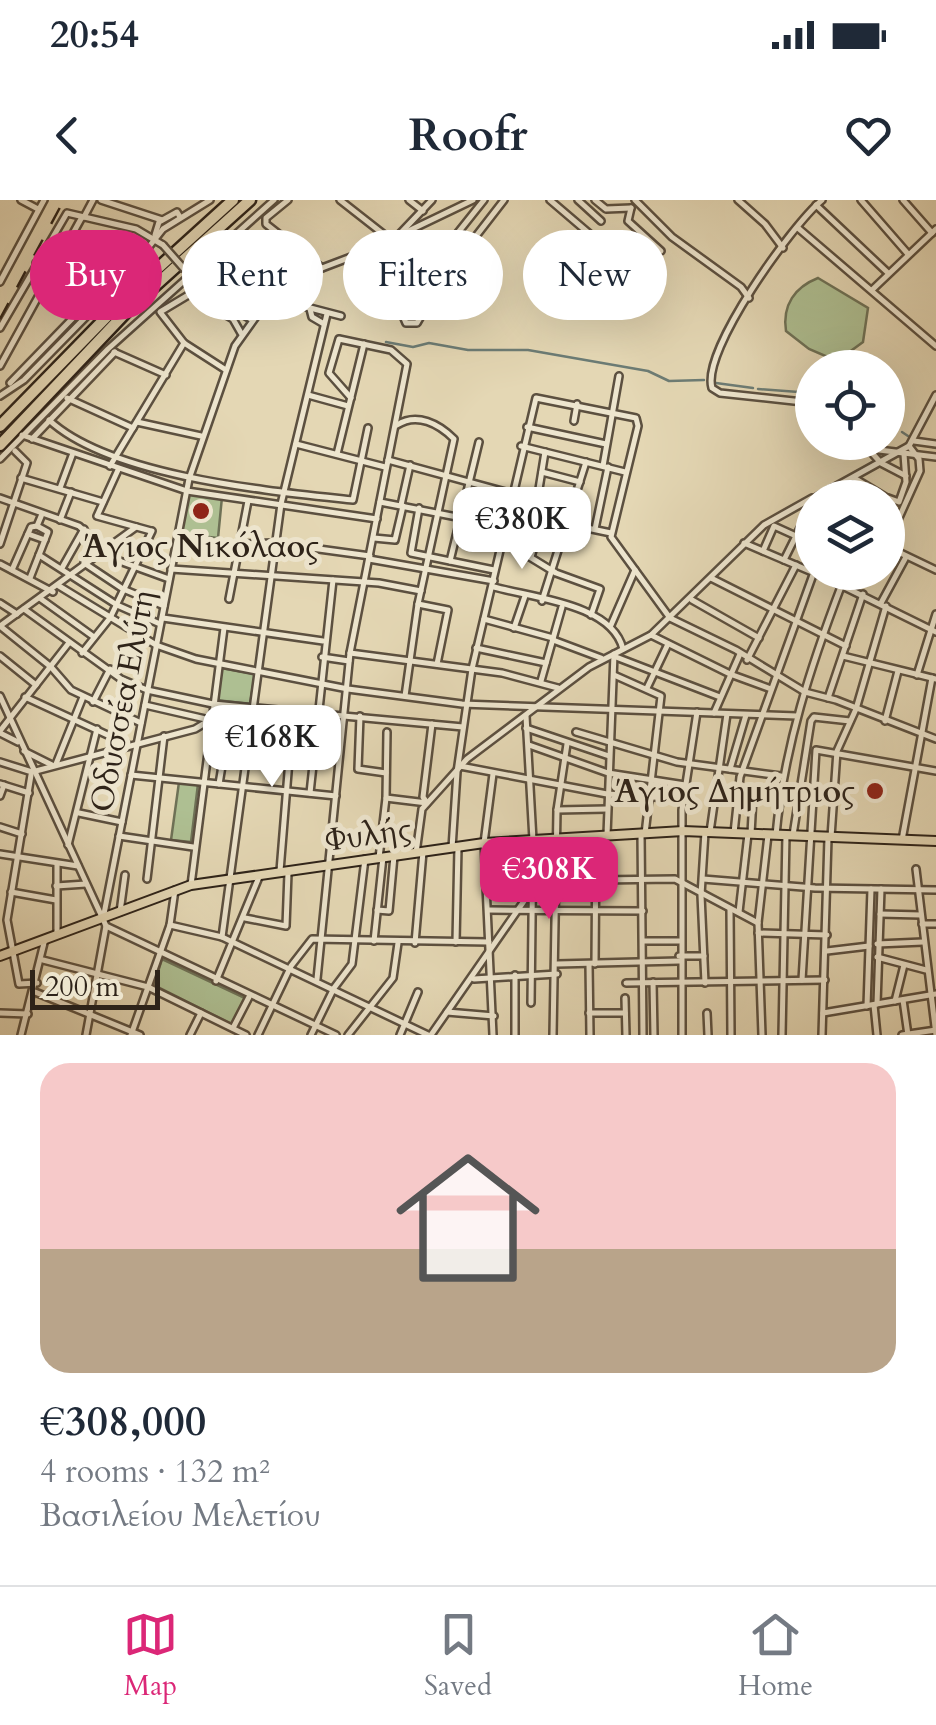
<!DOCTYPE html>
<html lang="en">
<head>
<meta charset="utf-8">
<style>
	body { margin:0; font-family:Cardo,serif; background:#f6f6f7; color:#1f2937; height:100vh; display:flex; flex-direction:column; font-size:38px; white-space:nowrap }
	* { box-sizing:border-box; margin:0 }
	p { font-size:32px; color:#747a83 }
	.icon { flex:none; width:55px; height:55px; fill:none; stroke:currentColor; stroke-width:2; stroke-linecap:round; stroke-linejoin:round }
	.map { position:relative; height:835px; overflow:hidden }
	.details { display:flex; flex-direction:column; background:#fff; flex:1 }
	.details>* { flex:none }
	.guide { position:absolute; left:30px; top:30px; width:878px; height:90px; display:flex; gap:20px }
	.tools { position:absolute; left:795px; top:150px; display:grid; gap:20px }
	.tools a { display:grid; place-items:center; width:110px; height:110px; border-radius:50%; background:#fff; box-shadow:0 10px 40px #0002; font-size:50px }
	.scale { position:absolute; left:30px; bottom:25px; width:130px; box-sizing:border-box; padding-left:10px; border:5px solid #2e2319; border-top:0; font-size:28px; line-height:35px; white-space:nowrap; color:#2e2319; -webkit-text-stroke:8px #ede5ce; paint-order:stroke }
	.price { position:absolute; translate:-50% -85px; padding:0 22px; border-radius:20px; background:#fff; color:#222; font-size:32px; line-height:65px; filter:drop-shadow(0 2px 5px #0008) }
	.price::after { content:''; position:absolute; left:50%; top:60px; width:30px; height:22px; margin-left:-15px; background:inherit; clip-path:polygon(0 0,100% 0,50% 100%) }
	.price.selected { background:#db2777; color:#fff }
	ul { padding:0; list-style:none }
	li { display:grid; align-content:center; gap:20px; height:530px; padding:0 40px }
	li span { display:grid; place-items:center; height:310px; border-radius:30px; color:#555 }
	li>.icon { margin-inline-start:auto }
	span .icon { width:180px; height:180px; fill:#fffc; stroke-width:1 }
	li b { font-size:42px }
	.pill { padding:0 35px; border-radius:45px; background:#fff; box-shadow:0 10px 40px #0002; font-size:35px; line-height:90px }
	.pill.selected { background:#db2777; color:#fff }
	.status { display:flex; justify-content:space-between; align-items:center; height:70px; padding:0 50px; background:#fff; direction:ltr }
	.status svg { height:28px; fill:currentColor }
	header { display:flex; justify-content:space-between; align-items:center; height:130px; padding:0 40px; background:#fff; font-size:45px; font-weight:600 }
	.tab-bar { display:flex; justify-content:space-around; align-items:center; height:140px; border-top:2px solid #e0e1e3; background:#fff; font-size:28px; color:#747a83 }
	.tab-bar a { display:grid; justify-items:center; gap:5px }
	.tab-bar .selected { color:#db2777 }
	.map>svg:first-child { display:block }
	.green { fill:#aebf92; stroke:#6e7156; stroke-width:2.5 }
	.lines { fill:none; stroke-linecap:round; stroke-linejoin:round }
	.stream { stroke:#6c7c75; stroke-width:2.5 }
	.minor-casing { stroke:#5c5040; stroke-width:10 }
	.major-casing { stroke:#2e2319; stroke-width:12 }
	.highway-casing { stroke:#2e2319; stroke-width:15 }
	.minor { stroke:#ede5ce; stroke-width:5 }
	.major { stroke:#e4d7b4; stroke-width:8 }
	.highway { stroke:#e4d7b4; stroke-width:10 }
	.rail { stroke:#2e2319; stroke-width:2.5; stroke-dasharray:18 18; stroke-linecap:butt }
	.minor-bridge-casing { stroke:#5c5040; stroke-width:10; stroke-linecap:butt }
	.minor-bridge { stroke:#ede5ce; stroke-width:5 }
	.poi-dot { fill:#8f2418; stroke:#ede5ce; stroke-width:4 }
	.labels { text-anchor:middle; stroke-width:10; stroke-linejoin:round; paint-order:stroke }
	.poi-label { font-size:32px; font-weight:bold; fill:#2e2319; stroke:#ede5ce }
	.street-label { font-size:32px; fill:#2e2319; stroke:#ede5ce }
</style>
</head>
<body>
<div class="status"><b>20:54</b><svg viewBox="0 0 49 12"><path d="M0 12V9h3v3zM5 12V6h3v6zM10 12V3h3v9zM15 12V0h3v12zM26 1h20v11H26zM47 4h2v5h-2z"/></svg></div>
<header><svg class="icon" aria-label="back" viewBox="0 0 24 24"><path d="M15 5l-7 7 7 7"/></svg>Roofr<svg class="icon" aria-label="heart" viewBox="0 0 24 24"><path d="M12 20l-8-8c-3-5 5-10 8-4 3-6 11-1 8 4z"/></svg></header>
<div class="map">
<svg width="936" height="835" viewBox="0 0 936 835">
	<rect width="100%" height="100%" fill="#e4d7b4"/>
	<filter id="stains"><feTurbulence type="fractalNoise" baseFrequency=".002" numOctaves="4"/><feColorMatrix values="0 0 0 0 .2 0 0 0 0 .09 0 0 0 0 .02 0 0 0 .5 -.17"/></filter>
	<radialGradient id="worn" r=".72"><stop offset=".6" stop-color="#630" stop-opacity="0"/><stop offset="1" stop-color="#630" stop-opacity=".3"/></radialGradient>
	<g class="green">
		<path d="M 818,78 L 868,108 L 863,142 L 837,161 L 809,149 L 786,131 C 782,105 795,87 818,78 Z"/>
		<polygon points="188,292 222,297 218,338 181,334"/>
		<polygon points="221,468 255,474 250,504 216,500"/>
		<polygon points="179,582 198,584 191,642 171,640"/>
		<polygon points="162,759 245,798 233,825 154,785"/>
	</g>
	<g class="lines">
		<g class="stream">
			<polyline points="386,142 413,147 429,143 468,150 528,150 648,171 669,181 704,180"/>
			<polyline points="716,183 753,188"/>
			<polyline points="758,189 812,193"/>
			<polyline points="888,218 897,226"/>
			<polyline points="902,232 908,236"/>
			<polyline points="918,243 936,248"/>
		</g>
		<defs>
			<g id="minor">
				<polyline points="21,0 38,9"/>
				<polyline points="101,0 162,20"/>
				<polyline points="288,0 266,18 266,24 322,68"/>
				<polyline points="340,0 442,80"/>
				<polyline points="409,0 423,11"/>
				<polyline points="484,0 429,69 403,116 406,123 417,123 442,80 504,0"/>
				<polyline points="550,0 591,35"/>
				<polyline points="578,0 601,21"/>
				<polyline points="595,0 606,9 631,8"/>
				<polyline points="635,0 672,37 741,87 749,98"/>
				<polyline points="738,0 765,24 783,48"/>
				<polyline points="861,0 908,54"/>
				<polyline points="903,0 932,33"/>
				<polyline points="816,5 887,72"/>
				<polyline points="631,8 628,21 661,51"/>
				<polyline points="84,17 93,0"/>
				<polyline points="798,28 936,146"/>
				<polyline points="155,35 159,22 177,12 180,17"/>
				<polyline points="400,35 473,0"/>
				<polyline points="36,63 81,112"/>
				<polyline points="189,75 211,97 251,119"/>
				<polyline points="0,82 44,0"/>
				<polyline points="292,84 296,105"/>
				<polyline points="872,90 936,29"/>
				<polyline points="272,98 341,116"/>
				<polyline points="310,109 312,117 324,124"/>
				<polyline points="0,128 67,13 136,29 163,45"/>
				<polyline points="114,152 166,175"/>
				<polyline points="0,166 82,17"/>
				<polyline points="226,170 184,143 160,112 190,94 233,119 241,133"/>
				<polyline points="10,183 130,59 135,63"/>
				<polyline points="308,195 348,206"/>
				<polyline points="0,196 24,180 125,77 163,29 210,0"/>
				<polyline points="67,198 133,228"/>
				<path d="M 812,203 L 720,193 L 712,188 C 701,151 792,25 822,0"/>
				<path d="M 49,220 C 111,277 270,291 353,300 L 368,228"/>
				<polyline points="574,221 577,204"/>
				<polyline points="137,222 201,236"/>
				<path d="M 397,225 C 417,212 439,224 454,239 L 418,404 L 405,496"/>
				<polyline points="527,227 606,244"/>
				<polyline points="22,235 187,291 377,319"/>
				<polyline points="32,239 115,152"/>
				<polyline points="914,241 936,244"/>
				<polyline points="862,242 881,263 906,276"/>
				<polyline points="296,244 385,267"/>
				<polyline points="521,246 625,272"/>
				<polyline points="871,249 936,257"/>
				<polyline points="337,254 364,144"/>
				<polyline points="0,259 108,149 274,0"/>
				<polyline points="388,260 531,299 538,295"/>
				<polyline points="110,266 184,143"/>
				<polyline points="603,266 619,176"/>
				<polyline points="118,270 97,316 151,331"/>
				<polyline points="542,272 580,282"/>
				<polyline points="21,278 103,302"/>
				<polyline points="854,278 887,298"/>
				<polyline points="60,288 73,253"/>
				<polyline points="538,295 545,252"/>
				<polyline points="538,295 548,300 574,299"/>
				<polyline points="0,298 79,326 114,359 169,379"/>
				<polyline points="815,298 909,246 936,195"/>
				<polyline points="849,298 856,282"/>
				<polyline points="888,298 899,302 906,282 904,254"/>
				<polyline points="380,302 503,326"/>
				<polyline points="401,305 410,265"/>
				<polyline points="419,308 411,353 494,370"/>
				<polyline points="60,320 71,292"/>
				<polyline points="541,324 566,331"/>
				<polyline points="568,324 611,333"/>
				<polyline points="595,329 608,267"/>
				<polyline points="457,333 515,348 556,373 600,389 591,415"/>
				<polyline points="28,334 45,340"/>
				<polyline points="374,338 395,340 403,306"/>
				<polyline points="888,342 920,271 919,259 909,246"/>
				<polyline points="744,343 812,372"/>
				<polyline points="0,344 27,263 15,251"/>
				<polyline points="240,344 275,343 370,356"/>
				<polyline points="888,347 936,370"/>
				<polyline points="763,351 774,326 796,336"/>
				<polyline points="39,355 117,405 160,424"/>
				<polyline points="531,357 548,300"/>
				<polyline points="369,359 494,381"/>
				<polyline points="784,360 800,328"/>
				<polyline points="450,361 479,242"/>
				<polyline points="84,363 123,389 164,406"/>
				<polyline points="0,364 53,392"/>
				<polyline points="62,368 84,329"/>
				<polyline points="171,369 379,383 421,391"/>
				<polyline points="12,370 31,327 37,326 42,314"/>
				<polyline points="814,372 936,432"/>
				<polyline points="30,378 48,332 37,326"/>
				<polyline points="711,378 846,446"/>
				<polyline points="59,386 156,445 196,459 348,489 462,504 797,516"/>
				<path d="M 494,387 C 534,398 612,404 623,449"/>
				<polyline points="850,387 858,372"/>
				<polyline points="41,399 94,437"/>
				<polyline points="229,399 248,301"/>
				<polyline points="692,400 759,438"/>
				<polyline points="542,401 586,262"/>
				<polyline points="0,403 17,414"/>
				<polyline points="881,403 906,357"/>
				<polyline points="418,404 448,410 437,464"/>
				<polyline points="24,409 121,479 147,490 213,504 463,527"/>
				<polyline points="163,418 323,441"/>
				<polyline points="484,419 553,438"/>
				<polyline points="611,425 635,370"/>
				<polyline points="0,426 51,467 71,490 141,523"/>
				<polyline points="0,426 136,327"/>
				<polyline points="514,428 525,396"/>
				<polyline points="651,435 730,474 771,489"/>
				<polyline points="553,440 601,458"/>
				<polyline points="476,448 546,463"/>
				<polyline points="82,453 110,418 152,331"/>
				<polyline points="350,453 502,473 558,488"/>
				<polyline points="0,456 36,485"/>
				<polyline points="843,456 936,479"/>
				<polyline points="322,457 349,461"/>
				<polyline points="616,457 720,497"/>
				<polyline points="747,460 796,365"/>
				<polyline points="614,475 661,496 645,634"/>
				<polyline points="917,475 936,414"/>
				<polyline points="541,481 562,407"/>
				<polyline points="647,488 668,444"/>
				<polyline points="0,496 102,717"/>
				<polyline points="25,497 127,544"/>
				<polyline points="828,498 863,394"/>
				<polyline points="93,502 110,469"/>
				<polyline points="145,505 210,520"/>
				<polyline points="714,513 740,454"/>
				<polyline points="360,516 358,569 386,573"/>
				<polyline points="526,516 533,640 531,803"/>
				<polyline points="885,521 898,471"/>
				<polyline points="526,528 609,556"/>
				<polyline points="0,531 68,444"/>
				<polyline points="576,532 677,562 781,576"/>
				<polyline points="0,533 18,542"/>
				<polyline points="529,545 608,573 685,585"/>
				<polyline points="24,551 52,565"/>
				<polyline points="0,562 32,572 195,529 210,520"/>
				<polyline points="56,564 83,497"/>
				<polyline points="460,566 607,594 684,599"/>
				<polyline points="730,569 746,515"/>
				<polyline points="493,574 484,643 493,835"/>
				<polyline points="31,575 7,720 19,784 37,783"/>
				<polyline points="131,575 336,596"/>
				<polyline points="0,584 29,593"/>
				<polyline points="219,584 224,554"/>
				<polyline points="310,593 333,380"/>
				<polyline points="0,596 4,585"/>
				<polyline points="386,598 427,603 423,597 432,524"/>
				<polyline points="557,610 607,609"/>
				<polyline points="79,613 122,622"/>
				<polyline points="0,627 22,634"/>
				<polyline points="710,632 727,514"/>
				<polyline points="734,633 740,577 814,372"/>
				<polyline points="641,634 643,835"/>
				<polyline points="751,634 753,597"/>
				<polyline points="607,635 614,454"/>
				<path d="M 776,635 C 784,547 811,465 842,384"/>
				<polyline points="793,635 811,521 814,517 850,521"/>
				<polyline points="119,636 193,647"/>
				<polyline points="831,637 837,551 856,509 886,406"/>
				<polyline points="902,640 932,478"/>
				<polyline points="68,645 97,529"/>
				<polyline points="452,648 457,572 472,469 536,198 636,218 638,226 611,337 670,418 736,450 805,492 836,500 936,539"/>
				<polyline points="416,653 422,609 467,559 589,467 651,435 764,325 812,298"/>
				<polyline points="0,654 78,666"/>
				<polyline points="379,658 386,598 387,532"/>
				<polyline points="57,665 57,735"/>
				<polyline points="916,669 936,835"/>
				<polyline points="280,671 293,511"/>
				<polyline points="147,679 164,536"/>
				<polyline points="703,679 815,688 936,690"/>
				<polyline points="597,680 675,679 758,723"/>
				<polyline points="191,685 224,428"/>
				<polyline points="56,686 86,684"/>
				<polyline points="11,692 56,700"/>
				<polyline points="377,710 389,711 394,656"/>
				<polyline points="488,710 643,711"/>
				<polyline points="730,710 731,835"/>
				<polyline points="120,712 125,675"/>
				<polyline points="739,712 748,634"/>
				<polyline points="880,714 921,715"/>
				<polyline points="245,718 286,726 288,673"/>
				<polyline points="922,724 936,724"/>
				<polyline points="170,725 222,737 428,835"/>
				<polyline points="106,726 336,835"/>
				<polyline points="758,733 827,735"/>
				<polyline points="222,737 281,304 327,114"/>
				<polyline points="374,741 383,657"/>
				<polyline points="643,741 679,741"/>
				<polyline points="456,742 458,647"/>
				<polyline points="415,743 423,652"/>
				<polyline points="877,744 923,742"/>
				<polyline points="827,751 869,746"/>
				<polyline points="679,756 704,756"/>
				<polyline points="877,757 926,770"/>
				<polyline points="43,760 148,787 246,835"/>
				<polyline points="557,764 679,761"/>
				<polyline points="589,764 590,835"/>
				<polyline points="595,764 596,637"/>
				<polyline points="515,775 515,835"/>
				<polyline points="317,779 350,453 407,164 391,150 339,139 329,173 351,198"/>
				<polyline points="474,779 557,774"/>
				<polyline points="802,780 816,550 936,571"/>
				<polyline points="216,781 259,677"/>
				<polyline points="653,782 654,835"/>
				<polyline points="626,783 825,780"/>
				<polyline points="705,783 701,695 705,632"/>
				<polyline points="35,792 140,835"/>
				<polyline points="625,798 626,835"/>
				<polyline points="903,800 908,835"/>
				<polyline points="895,801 904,765"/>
				<polyline points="877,804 881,689"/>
				<polyline points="874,805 877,835"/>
				<polyline points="867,806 871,689"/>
				<polyline points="447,812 494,816"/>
				<polyline points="0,813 28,814"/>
				<polyline points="589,813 625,813"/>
				<polyline points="707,813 708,835"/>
				<polyline points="823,813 936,794"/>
				<polyline points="233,828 249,797"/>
				<polyline points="21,835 45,739"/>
				<polyline points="86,835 106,726 103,719 189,279 235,146 270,97 322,68 393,41 432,0"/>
				<polyline points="131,835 170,725 175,690"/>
				<polyline points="190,835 201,813"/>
				<polyline points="258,835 291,766 312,739 489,742"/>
				<polyline points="311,835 334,788 352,764 365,659"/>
				<polyline points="348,835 393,778 398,743"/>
				<polyline points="400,835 418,792"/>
				<polyline points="431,835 531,691"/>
				<polyline points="553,835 557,610 567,544"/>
				<polyline points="682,835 682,610 697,512"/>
				<polyline points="762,835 758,723 768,635"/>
				<polyline points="782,835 786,635"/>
				<polyline points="822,835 828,638"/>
				<polyline points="902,835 936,830"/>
			</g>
			<polyline id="major" points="0,756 191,685 484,643 683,631 936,641"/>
			<g id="highway">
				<polyline points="0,226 124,99 233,0"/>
				<polyline points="0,245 128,110 250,0"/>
			</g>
		</defs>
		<use href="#minor" class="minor-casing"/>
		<use href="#major" class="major-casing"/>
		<use href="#highway" class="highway-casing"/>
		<use href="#minor" class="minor"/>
		<use href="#major" class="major"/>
		<use href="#highway" class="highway"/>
		<polyline class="rail" points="0,119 64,0"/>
		<defs>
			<polyline id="minor-bridge" points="163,45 185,70"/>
		</defs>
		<use href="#minor-bridge" class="minor-bridge-casing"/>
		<use href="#minor-bridge" class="minor-bridge"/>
	</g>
	<g class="poi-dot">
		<circle cx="201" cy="311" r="10"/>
		<circle cx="875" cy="591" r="10"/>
	</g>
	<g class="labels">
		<g class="poi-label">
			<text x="201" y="357">Άγιος Νικόλαος</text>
			<text x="855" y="602" text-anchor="end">Άγιος Δημήτριος</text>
		</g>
		<g class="street-label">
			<text transform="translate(122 501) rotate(-79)" y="11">Οδυσσέα Ελύτη</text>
			<text transform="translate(368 634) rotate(-8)" y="11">Φυλής</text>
		</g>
	</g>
	<rect width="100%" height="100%" filter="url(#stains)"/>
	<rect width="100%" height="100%" fill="url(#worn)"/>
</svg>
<div class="tools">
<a><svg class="icon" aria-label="locate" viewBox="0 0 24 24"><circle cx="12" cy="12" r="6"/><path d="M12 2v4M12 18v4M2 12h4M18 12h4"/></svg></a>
<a><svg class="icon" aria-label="layers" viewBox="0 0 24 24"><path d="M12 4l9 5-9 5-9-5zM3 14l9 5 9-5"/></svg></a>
</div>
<div class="scale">200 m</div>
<b class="price" style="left:522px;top:372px">€380K</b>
<b class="price" style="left:272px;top:590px">€168K</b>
<b class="price selected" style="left:549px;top:722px">€308K</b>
<div class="guide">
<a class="pill selected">Buy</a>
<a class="pill">Rent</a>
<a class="pill">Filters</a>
<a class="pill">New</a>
</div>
</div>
<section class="details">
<ul>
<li><span style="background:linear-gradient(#f6c9c9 60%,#b9a48a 0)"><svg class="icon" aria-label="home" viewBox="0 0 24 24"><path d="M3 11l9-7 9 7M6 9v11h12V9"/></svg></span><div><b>€308,000</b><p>4 rooms · 132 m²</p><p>Βασιλείου Μελετίου</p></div></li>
</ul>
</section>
<nav class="tab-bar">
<a class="selected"><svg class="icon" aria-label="map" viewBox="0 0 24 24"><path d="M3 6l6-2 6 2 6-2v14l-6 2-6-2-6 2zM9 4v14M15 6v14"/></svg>Map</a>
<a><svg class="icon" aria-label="saved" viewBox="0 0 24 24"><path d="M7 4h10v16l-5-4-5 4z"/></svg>Saved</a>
<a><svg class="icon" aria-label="home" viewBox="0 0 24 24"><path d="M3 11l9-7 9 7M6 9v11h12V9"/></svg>Home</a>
</nav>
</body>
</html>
